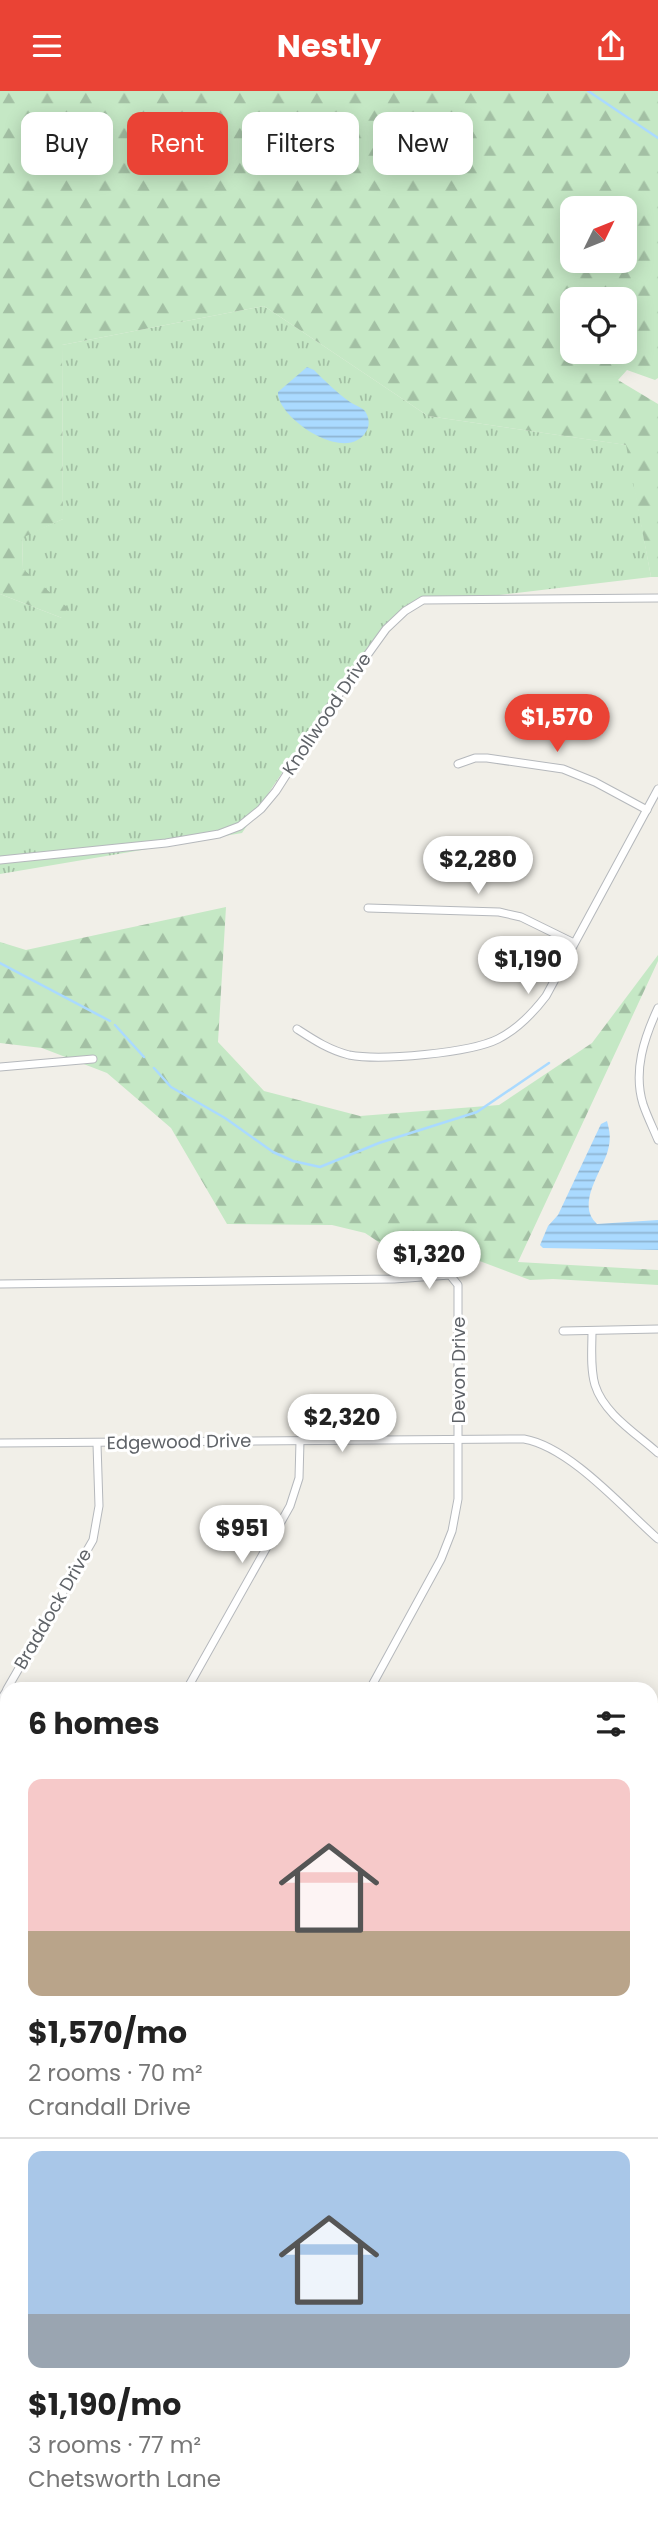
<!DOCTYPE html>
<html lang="en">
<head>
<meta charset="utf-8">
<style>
	body { margin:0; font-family:Poppins,sans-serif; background:#f2f2f2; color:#222; height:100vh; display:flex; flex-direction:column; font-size:26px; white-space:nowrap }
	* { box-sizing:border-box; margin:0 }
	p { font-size:23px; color:#767676 }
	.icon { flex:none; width:38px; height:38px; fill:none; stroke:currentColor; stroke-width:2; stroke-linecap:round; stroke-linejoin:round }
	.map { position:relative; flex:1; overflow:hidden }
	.panel { position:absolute; left:0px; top:1591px; width:658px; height:842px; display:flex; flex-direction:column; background:#fff; border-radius:21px 21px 0 0; box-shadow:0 4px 18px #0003 }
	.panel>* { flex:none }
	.banner { position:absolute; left:21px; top:21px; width:616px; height:63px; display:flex; gap:14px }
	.needle { width:46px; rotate:47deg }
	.fabs { position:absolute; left:560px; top:105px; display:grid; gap:14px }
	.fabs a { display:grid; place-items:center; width:77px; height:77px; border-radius:14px; background:#fff; box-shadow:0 4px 18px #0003; font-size:35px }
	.price { position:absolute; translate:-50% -60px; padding:0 16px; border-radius:24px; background:#fff; color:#222; font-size:23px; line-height:46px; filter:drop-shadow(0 2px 4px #0008) }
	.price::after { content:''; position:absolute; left:50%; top:42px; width:21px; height:16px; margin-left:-10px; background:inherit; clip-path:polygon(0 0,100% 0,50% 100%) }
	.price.current { background:#ea4335; color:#fff }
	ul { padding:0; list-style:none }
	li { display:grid; align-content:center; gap:14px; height:371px; padding:0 28px }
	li+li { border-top:2px solid #e0e0e0 }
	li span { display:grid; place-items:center; height:217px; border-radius:14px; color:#555 }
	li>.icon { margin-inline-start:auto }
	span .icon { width:126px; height:126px; fill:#fffc; stroke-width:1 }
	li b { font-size:30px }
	h2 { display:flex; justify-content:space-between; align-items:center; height:84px; padding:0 28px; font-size:30px }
	.pill { padding:0 24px; border-radius:14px; background:#fff; box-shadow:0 4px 18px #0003; font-size:24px; line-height:63px }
	.pill.current { background:#ea4335; color:#fff }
	header { display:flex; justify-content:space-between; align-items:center; height:91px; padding:0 28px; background:#ea4335; color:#fff; font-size:32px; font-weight:700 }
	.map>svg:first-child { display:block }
	.grass { fill:url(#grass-tufts) }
	.forest { fill:url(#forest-firs); fill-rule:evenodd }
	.water { fill:url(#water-rules) }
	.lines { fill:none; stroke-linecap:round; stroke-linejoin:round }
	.stream { stroke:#aadaff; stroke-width:2.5 }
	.minor-casing { stroke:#b5b8bc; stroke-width:9 }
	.primary-casing { stroke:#f2c960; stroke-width:12 }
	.minor { stroke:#fff; stroke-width:7 }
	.primary { stroke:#fff2af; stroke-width:10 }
	.rail-casing { stroke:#b6b7b8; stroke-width:5 }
	.rail { stroke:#fff; stroke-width:2.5; stroke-dasharray:8; stroke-linecap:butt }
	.labels { text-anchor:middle; stroke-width:6; stroke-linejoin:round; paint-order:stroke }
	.street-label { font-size:18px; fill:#5f6368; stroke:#fff }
</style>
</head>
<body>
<header><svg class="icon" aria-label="menu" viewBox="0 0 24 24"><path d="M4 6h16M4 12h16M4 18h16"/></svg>Nestly<svg class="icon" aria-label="share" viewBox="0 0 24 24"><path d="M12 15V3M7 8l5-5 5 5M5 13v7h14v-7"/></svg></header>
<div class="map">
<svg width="658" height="2431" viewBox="0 0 658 2431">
	<defs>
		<pattern id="grass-tufts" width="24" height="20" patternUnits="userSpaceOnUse" patternTransform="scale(1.75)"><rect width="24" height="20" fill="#c5e8c5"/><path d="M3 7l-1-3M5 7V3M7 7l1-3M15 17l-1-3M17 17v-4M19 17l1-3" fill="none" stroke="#a3c0a4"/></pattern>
		<pattern id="forest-firs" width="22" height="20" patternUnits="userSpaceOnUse" patternTransform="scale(1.75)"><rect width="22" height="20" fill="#c5e8c5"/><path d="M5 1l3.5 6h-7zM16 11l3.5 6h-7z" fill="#a3c0a4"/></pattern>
		<pattern id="water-rules" width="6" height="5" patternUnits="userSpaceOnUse" patternTransform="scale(1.75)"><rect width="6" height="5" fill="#aadaff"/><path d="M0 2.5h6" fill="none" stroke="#8eb4d2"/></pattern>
	</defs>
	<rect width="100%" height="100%" fill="#f1efe8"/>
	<polygon class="grass" points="264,215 428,325 627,354 651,486 414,514 341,593 242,742 0,783 0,503 62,527 23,478 22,446 63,428 62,254"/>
	<g class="forest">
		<path d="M 0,0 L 658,0 L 658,287 L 655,289 L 627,279 L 618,289 L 658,313 L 658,486 L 651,486 L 626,354 L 428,325 L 264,215 L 62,254 L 63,428 L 22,447 L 23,478 L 68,517 L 62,527 L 0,503 ZM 625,117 L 625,170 L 572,170 L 572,117 ZM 625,208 L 625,261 L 572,261 L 572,208 Z"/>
		<polygon points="226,816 218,951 264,1000 360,1025 499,1014 592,952 658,864 658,870 518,1171 658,1179 658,1194 553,1188 530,1189 477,1169 415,1175 365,1142 332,1134 227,1133 171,1037 107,982 42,957 0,952 0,851 26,859"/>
		<polygon points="7,1673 7,1984 0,1993 0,1986 3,1981 0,1973 0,1679"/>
		<polygon points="658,1674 658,1733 651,1745 651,1678"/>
		<polygon points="658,1777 658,1810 651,1822 651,1789"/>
		<polygon points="651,2297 658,2297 658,2383 651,2386 653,2358"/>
	</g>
	<g class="water">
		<path d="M 307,276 L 314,279 C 325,290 337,302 350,311 C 354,314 361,316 364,319 C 369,325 370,333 367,339 C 348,376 276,326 278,301 Z"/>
		<path d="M 607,1030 C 610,1041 611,1048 608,1059 C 603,1079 575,1113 597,1133 L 658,1129 L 658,1159 L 543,1157 L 540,1154 L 548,1135 L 558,1124 L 601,1033 Z"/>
		<polygon points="6,2018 7,2044 0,2054 0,2019"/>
	</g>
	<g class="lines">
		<g class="stream">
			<polyline points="588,0 658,47"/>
			<polyline points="0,872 110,930"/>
			<polyline points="115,934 144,966"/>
			<polyline points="154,977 171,996 225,1027 273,1061 293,1070 320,1076 379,1052 477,1021 549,972"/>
			<polyline points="0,1837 7,1836"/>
			<polyline points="0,1902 7,1905"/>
			<polyline points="651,2332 658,2327"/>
			<polyline points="556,2431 559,2426"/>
		</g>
		<defs>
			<g id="minor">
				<polyline points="458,673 475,667 487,667 563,678 595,691 647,719"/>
				<polyline points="0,769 166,752 219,743 240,735 261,718 276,700 327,620 386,538 405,520 423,509 658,507"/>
				<polyline points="368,817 499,821 521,826 574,852"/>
				<path d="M 658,917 C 644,947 633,980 643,1013 C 647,1025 653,1037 658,1049"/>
				<path d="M 297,938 C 314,949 329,959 349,964 C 381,970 470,962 498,948 C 518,938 533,922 546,905 L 658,698"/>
				<polyline points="0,976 93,968"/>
				<polyline points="0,1193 394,1188 450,1184 458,1194 458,1408 452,1440 441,1468 370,1598"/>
				<polyline points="563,1240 658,1238"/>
				<path d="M 592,1240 C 592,1257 590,1277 595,1294 C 604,1323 637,1343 658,1362"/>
				<path d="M 0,1352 L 524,1348 C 570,1356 623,1417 658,1448"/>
				<polyline points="7,1598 93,1449 99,1415 97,1353"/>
				<polyline points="187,1598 290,1415 299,1387 300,1350"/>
				<polyline points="0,1610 7,1599"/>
				<polyline points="0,1613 7,1618"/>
				<polyline points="651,1912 658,1915"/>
				<polyline points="651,2089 658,2092"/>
				<polyline points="651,2227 658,2229"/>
				<polyline points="188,2431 191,2426"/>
				<polyline points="316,2431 319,2426"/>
			</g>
			<g id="primary">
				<polyline points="651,1625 658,1617"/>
				<polyline points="11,2431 14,2426"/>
			</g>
		</defs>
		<use href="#minor" class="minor-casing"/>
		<use href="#primary" class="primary-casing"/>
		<use href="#minor" class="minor"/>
		<use href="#primary" class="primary"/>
		<defs>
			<g id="rail">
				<polyline points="651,1771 658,1758"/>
				<polyline points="302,2431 305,2426"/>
			</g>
		</defs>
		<use href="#rail" class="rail-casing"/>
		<use href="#rail" class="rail"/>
	</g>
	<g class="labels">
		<g class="street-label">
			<text transform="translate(327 623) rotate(-56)" y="6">Knollwood Drive</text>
			<text transform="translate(459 1279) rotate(-90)" y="6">Devon Drive</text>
			<text transform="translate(179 1351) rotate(-1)" y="6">Edgewood Drive</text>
			<text transform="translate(53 1518) rotate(-60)" y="6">Braddock Drive</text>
		</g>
	</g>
</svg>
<div class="fabs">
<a><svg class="needle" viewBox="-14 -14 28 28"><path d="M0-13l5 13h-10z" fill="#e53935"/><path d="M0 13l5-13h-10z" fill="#767676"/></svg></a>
<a><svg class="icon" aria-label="locate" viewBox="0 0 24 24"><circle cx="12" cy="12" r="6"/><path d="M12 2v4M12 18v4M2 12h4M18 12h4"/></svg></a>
</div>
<b class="price current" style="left:557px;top:663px">$1,570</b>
<b class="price" style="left:478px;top:805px">$2,280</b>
<b class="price" style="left:528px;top:905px">$1,190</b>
<b class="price" style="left:429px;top:1200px">$1,320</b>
<b class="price" style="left:342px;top:1363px">$2,320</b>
<b class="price" style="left:242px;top:1474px">$951</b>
<div class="banner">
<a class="pill">Buy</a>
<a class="pill current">Rent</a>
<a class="pill">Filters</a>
<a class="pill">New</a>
</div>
<section class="panel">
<h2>6 homes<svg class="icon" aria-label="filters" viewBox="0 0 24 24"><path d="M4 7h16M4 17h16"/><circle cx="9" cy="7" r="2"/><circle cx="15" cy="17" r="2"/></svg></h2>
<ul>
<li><span style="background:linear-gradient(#f6c9c9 70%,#b9a48a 0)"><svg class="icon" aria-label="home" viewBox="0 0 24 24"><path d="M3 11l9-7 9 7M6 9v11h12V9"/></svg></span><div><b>$1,570/mo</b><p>2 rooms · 70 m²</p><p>Crandall Drive</p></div></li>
<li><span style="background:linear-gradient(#a9c7e8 75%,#9aa5b1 0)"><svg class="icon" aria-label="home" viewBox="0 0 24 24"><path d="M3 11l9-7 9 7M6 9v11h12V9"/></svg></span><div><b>$1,190/mo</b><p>3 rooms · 77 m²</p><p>Chetsworth Lane</p></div></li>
</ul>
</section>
</div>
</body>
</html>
